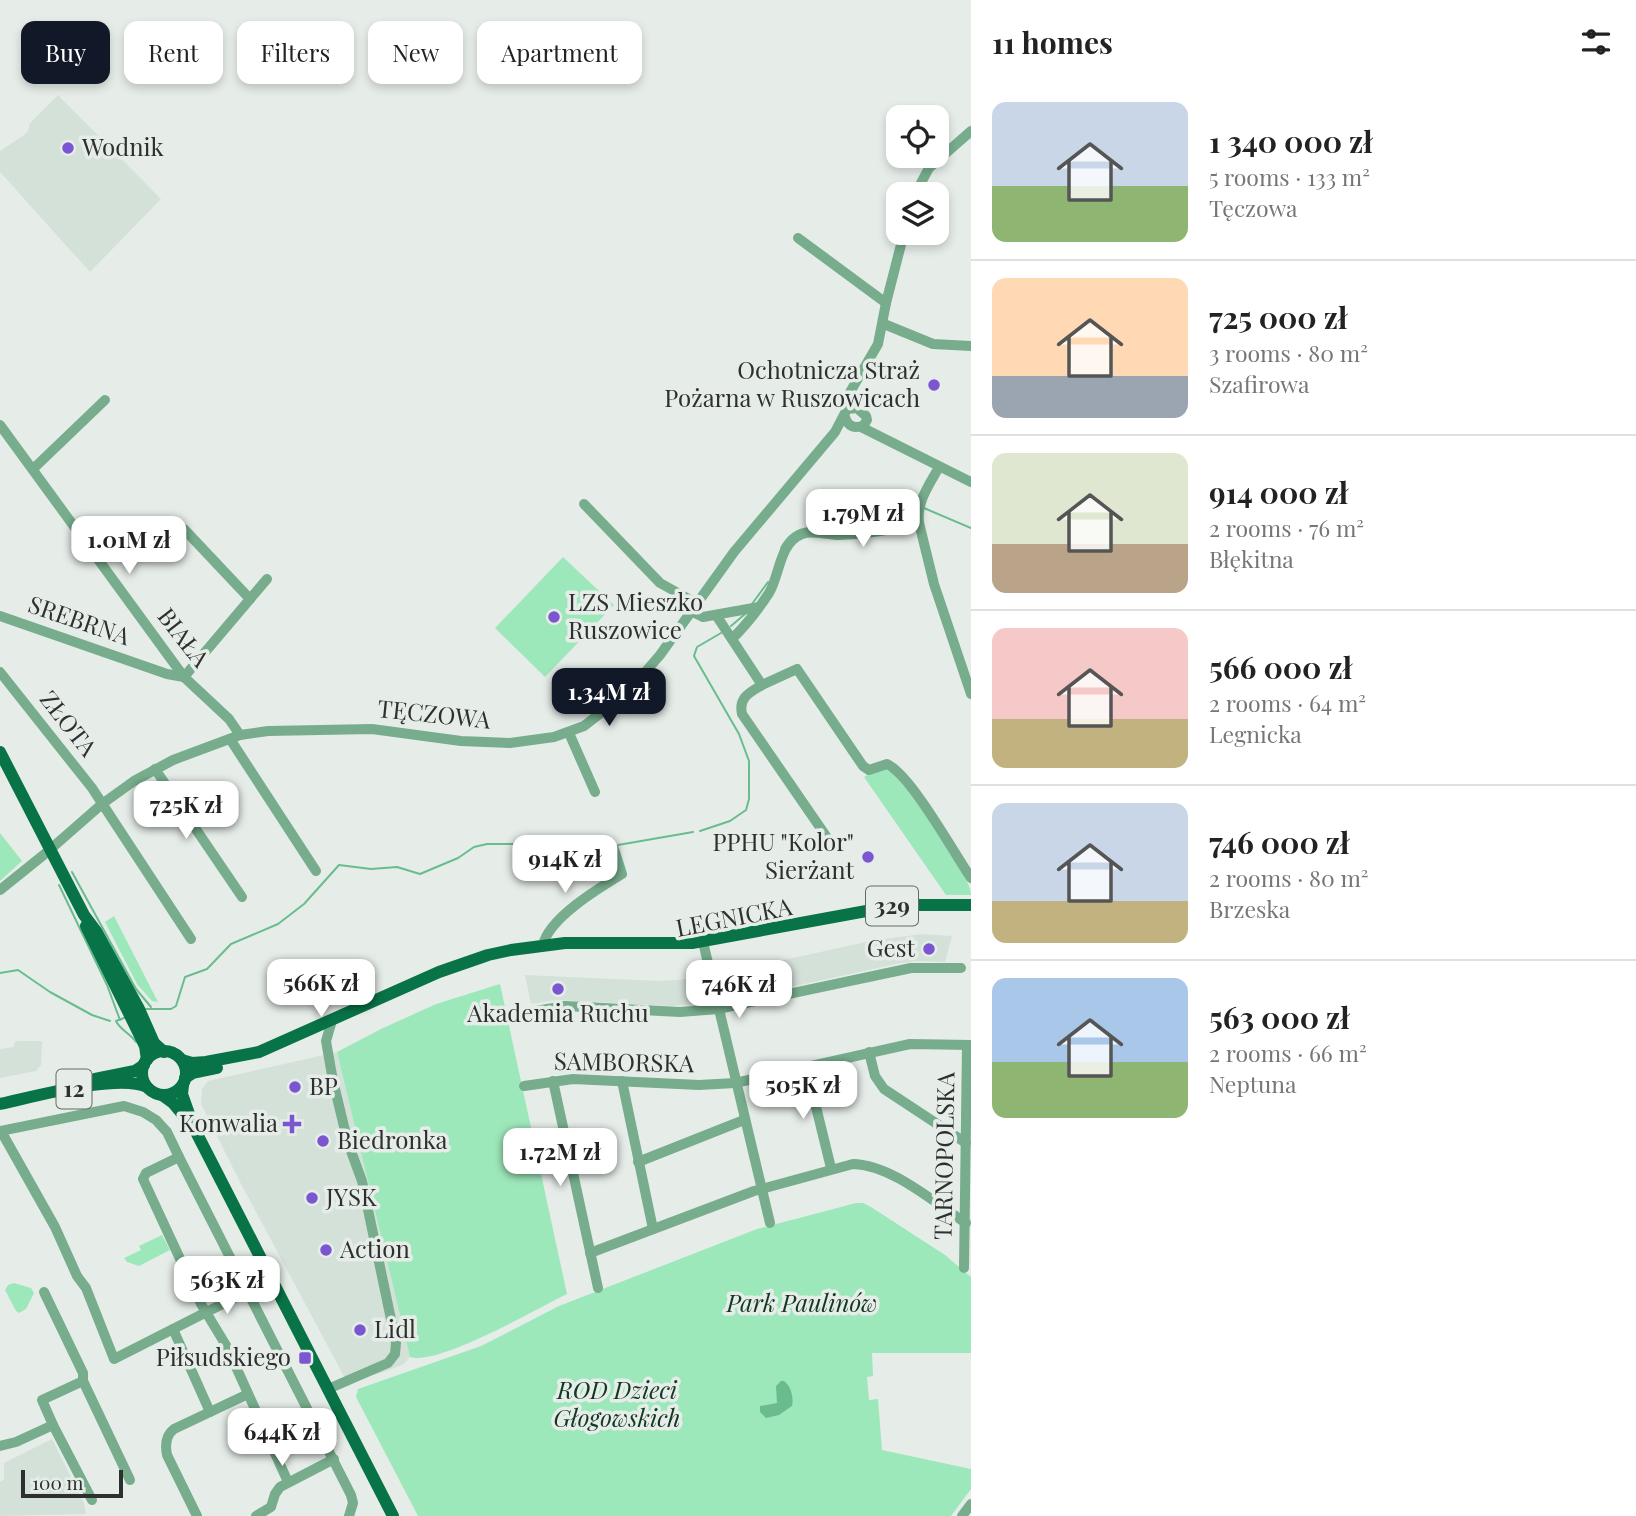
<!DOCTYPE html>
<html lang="en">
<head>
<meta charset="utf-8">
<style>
	body { margin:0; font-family:"Playfair Display",serif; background:#f2f2f2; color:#222; height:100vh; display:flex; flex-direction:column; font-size:26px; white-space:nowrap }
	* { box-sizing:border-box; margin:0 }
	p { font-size:23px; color:#767676 }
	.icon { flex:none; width:38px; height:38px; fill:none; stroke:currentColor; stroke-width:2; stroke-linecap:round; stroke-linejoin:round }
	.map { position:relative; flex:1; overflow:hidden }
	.panel { display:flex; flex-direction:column; background:#fff; width:665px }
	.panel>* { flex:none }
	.top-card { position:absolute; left:21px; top:21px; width:665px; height:63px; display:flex; gap:14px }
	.buttons { position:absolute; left:886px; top:105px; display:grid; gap:14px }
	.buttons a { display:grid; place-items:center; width:63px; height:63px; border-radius:14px; background:#fff; box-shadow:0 4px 10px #0003; font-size:35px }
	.scale { position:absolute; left:21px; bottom:18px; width:102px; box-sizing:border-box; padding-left:7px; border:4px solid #2d302e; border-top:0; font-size:19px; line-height:24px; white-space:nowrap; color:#2d302e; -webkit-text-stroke:5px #e6ede8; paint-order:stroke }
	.price { position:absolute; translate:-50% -60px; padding:0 16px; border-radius:14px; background:#fff; color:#222; font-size:23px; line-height:46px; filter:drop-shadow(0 2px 4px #0008) }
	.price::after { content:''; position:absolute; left:50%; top:42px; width:21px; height:16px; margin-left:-10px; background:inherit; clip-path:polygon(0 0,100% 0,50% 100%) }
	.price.selected { background:#111827; color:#fff }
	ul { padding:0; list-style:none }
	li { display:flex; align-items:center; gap:21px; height:175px; padding:0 21px }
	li+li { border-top:2px solid #e0e0e0 }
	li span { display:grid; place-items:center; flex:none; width:196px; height:140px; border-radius:14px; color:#555 }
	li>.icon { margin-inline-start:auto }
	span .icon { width:84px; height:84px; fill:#fffc; stroke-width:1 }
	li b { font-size:30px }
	h2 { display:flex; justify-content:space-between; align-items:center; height:84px; padding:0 21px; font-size:30px }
	.pill { padding:0 24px; border-radius:14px; background:#fff; box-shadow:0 4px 10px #0003; font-size:24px; line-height:63px }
	.pill.selected { background:#111827; color:#fff }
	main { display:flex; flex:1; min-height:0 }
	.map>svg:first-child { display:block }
	.built { fill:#d4e1d9 }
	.green { fill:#9de8bb }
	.water { fill:#6abc8e }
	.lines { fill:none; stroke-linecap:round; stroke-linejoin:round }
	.stream { stroke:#6abc8e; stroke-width:2 }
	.minor { stroke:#77ad8d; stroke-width:10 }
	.major { stroke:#087346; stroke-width:12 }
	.poi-dot { fill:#7a57d1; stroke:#e6ede8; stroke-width:2.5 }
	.labels { text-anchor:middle; stroke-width:7; stroke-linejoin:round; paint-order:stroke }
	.shield { fill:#e6ede8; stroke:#646966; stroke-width:2 }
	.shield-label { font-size:23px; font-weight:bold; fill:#2d302e }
	.poi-label { font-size:24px; fill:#2d302e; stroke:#e6ede8; text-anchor:start }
	.street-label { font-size:24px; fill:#2d302e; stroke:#e6ede8 }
	.park-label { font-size:24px; font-style:italic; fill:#123723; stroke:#e6ede8 }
</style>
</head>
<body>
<main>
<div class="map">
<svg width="971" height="1516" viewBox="0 0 971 1516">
	<rect width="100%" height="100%" fill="#e6ede8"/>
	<g class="built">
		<polygon points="58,95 161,199 90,272 0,172 0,151 24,135 28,131 30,123"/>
		<polygon points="923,934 952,936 945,962 918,961 896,964 727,1001 720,974 875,940"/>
		<polygon points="525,975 660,981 703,978 709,1003 671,1006 557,1000 531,1004"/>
		<polygon points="18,1041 42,1041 41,1065 36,1071 0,1078 0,1049 14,1047 15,1042"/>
		<polygon points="337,1052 410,1357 404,1364 384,1372 347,1382 241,1184 201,1104 202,1089 208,1081"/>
		<polygon points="52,1439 84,1503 86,1514 0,1516 0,1482 4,1479 4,1463"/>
	</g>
	<g class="green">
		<polygon points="563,557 614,605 545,677 495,628"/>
		<path d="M 880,767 L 886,767 C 904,779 971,874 971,895 L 946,895 L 864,777 Z"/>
		<polygon points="0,833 22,861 0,881"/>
		<polygon points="114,916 158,1002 152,1001 137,984 105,922"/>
		<path d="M 500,984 L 567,1294 C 536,1309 439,1366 410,1357 L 337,1052 L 381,1029 L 436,1004 Z"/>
		<polygon points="856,1203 863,1203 871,1207 945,1255 971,1277 971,1353 872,1353 873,1376 867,1377 869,1400 878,1399 882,1450 971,1469 971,1489 951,1516 418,1516 356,1397 358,1389 481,1346 559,1306 757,1229"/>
		<polygon points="162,1235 170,1250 139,1266 127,1262 124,1258 141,1250 139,1246"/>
		<polygon points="14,1283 31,1288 34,1293 26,1309 19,1313 16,1311 5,1290 8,1285"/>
	</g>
	<path class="water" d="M 781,1381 L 784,1381 C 791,1386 794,1398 792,1406 L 779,1415 L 766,1418 L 760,1412 L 760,1406 L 777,1403 L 776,1386 Z"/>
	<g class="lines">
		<g class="stream">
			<polyline points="924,508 971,528"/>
			<polyline points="856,529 866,524 885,506 914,506"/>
			<path d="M 781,548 C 787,537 796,529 809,528"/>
			<polyline points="752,604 768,582"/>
			<polyline points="731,626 745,614"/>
			<polyline points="700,831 730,821 746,810 749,799 749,761 739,734 694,656 697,647 721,633"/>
			<polyline points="618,845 693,832"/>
			<polyline points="72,872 136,989 151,1007"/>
			<polyline points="59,885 107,985 120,1020"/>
			<polyline points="0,973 18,970 50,992 92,1015 110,1021"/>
			<polyline points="146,1009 171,1009 176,1006 185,977 207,969 231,944 278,924 304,904 339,865 371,869 397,867 420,874 458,858 474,847 487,844 518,844 555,854 609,846"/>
			<path d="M 124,1018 L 116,1021 C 120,1030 130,1033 136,1042"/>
		</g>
		<g class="minor">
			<polyline points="915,194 929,168 971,131"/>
			<polyline points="798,238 886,303"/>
			<polyline points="884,324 933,344 971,346"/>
			<polyline points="847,409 849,394 878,344 886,303 904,233"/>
			<polyline points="0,425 184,677 229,719 240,735"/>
			<polyline points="861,427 971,482"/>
			<polyline points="33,469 105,400"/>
			<polyline points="584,504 660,583 696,603"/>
			<polyline points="919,523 934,584 971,694"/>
			<polyline points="184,529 250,599"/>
			<polyline points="691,611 703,617 759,607"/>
			<path d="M 716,615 L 762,685 L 797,669 L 863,766 L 869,770 L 887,764 C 911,775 954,853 971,878"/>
			<polyline points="0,616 167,674 184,677 267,579"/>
			<path d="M 732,639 C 746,625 758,610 769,593 C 780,575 779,543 802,534 C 813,530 828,535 839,535 C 867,534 893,530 919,523 C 916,502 930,484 939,467"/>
			<polyline points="0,672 92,788 191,939"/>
			<path d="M 762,685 C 751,692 738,697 742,714 L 826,836"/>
			<polyline points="569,733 595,792"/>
			<polyline points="230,739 316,871"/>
			<polyline points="155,769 242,897"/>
			<path d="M 0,890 L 46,853 L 102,804 L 134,781 L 173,760 L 240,735 L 268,731 L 372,729 L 461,741 L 510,743 L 554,737 L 584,726 L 629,691 L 660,655 L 734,552 L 835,432 L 847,409 L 857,408 L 866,416 L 867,420 L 864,425 C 855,429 848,427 845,417"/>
			<polyline points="703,942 770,1223"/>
			<path d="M 543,945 C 549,918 599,888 622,874 L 614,849"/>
			<polyline points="512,1015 565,1006 680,1012 718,1009 911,968 961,968"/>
			<polyline points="869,1052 875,1076 884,1089 966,1143"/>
			<polyline points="806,1066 831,1168"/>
			<polyline points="553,1081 598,1288"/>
			<polyline points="622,1081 653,1229"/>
			<polyline points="524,1086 573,1079 699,1085 735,1083 910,1044 971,1045"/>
			<polyline points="0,1131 124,1106 143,1112 156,1120 167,1132 179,1157 351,1495 353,1503 349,1516"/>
			<polyline points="1,1131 55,1227 77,1276 86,1288 114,1359 248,1291"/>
			<polyline points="179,1157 146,1173 143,1179 201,1304 227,1347 288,1482"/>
			<polyline points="638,1162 744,1120"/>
			<path d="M 590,1253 L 754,1191 L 853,1164 C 892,1165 933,1202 966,1223"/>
			<polyline points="964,1268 967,1045"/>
			<polyline points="44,1292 83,1373 83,1381"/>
			<polyline points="173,1329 210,1412"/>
			<polyline points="328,1389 388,1363 395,1354 396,1343 362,1181 348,1143 333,1081 326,1041 331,1024"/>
			<polyline points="53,1425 92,1500"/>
			<polyline points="0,1446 16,1442 53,1425 42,1400 83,1381 130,1480"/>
			<path d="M 197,1516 L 167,1455 C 165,1445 166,1435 174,1429 L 248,1394"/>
			<polyline points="256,1516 271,1507 275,1494 280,1487 334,1459"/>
			<polyline points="962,1516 971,1504"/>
		</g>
		<g class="major">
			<polyline points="0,752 84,915 96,931 139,1009 154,1043 164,1052"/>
			<polyline points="86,926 145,1046 147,1060"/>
			<circle cx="164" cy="1073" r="22"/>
			<polyline points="182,1060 192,1063 206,1062 259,1052 439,972 488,955 511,950 565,943 692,943 899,905 971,905"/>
			<polyline points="185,1078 193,1073 217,1068"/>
			<polyline points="95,1079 135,1071 144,1065"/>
			<polyline points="183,1085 182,1094 194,1128 393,1516"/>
			<polyline points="162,1095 173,1103 193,1127"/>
			<path d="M 0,1104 C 33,1097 119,1073 147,1087"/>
		</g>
	</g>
	<g class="poi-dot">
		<circle cx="68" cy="148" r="7"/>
		<circle cx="934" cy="385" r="7"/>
		<circle cx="554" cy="617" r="7"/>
		<circle cx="868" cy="857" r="7"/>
		<circle cx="929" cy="949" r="7"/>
		<circle cx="558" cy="989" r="7"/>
		<circle cx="295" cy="1087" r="7"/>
		<path d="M288.5 1113.5h7v7h7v7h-7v7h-7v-7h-7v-7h7z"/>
		<circle cx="323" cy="1141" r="7"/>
		<circle cx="312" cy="1198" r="7"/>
		<circle cx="326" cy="1250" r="7"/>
		<circle cx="360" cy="1330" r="7"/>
		<rect x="298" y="1351" width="14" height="14" rx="3.5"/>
	</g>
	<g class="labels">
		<g class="shield">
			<rect x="866" y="886.5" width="52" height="39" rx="5"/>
			<rect x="56.5" y="1069.5" width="35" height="39" rx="5"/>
		</g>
		<g class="shield-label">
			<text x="892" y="914">329</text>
			<text x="74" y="1097">12</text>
		</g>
		<g class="poi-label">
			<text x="82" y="156">Wodnik</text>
			<text x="920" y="379" text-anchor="end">Ochotnicza Straż<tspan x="920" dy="28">Pożarna w Ruszowicach</tspan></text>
			<text x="568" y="611">LZS Mieszko<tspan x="568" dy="28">Ruszowice</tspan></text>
			<text x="854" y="851" text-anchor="end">PPHU "Kolor"<tspan x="854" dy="28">Sierżant</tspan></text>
			<text x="915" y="957" text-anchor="end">Gest</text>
			<text x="558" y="1022" text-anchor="middle">Akademia Ruchu</text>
			<text x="309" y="1095">BP</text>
			<text x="278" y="1132" text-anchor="end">Konwalia</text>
			<text x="337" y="1149">Biedronka</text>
			<text x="326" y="1206">JYSK</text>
			<text x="340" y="1258">Action</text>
			<text x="374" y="1338">Lidl</text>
			<text x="291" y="1366" text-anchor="end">Piłsudskiego</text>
		</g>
		<g class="street-label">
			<text transform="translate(79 621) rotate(19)" y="8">SREBRNA</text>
			<text transform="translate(183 638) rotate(52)" y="8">BIAŁA</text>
			<text transform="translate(434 715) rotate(6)" y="8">TĘCZOWA</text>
			<text transform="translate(68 724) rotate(52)" y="8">ZŁOTA</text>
			<text transform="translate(734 918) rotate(-11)" y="8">LEGNICKA</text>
			<text transform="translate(624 1063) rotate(1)" y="8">SAMBORSKA</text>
			<text transform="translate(945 1156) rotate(-89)" y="8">TARNOPOLSKA</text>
		</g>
		<g class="park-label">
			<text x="802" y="1312">Park Paulinów</text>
			<text x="617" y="1399">ROD Dzieci<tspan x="617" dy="28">Głogowskich</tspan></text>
		</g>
	</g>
</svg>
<div class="buttons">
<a><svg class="icon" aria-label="locate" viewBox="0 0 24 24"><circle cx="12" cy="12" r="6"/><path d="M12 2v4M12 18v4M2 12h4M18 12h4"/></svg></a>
<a><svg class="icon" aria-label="layers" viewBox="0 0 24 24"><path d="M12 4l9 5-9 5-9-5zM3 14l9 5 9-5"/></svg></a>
</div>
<div class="scale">100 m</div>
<b class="price" style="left:863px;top:549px">1.79M zł</b>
<b class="price" style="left:129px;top:576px">1.01M zł</b>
<b class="price selected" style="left:609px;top:728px">1.34M zł</b>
<b class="price" style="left:186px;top:841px">725K zł</b>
<b class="price" style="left:565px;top:895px">914K zł</b>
<b class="price" style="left:321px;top:1019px">566K zł</b>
<b class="price" style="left:739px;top:1020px">746K zł</b>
<b class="price" style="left:803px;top:1121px">505K zł</b>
<b class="price" style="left:560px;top:1188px">1.72M zł</b>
<b class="price" style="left:227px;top:1316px">563K zł</b>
<b class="price" style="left:282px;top:1468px">644K zł</b>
<div class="top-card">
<a class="pill selected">Buy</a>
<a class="pill">Rent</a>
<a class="pill">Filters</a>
<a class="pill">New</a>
<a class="pill">Apartment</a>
</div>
</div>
<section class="panel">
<h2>11 homes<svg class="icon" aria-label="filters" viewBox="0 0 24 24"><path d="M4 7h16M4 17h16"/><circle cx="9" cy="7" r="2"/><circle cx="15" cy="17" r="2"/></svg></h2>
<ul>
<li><span style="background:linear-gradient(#c9d6e8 60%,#8fb573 0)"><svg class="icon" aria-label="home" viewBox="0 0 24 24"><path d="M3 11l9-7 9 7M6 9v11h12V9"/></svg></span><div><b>1 340 000 zł</b><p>5 rooms · 133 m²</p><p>Tęczowa</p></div></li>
<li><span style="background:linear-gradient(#ffd9b3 70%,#9aa5b1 0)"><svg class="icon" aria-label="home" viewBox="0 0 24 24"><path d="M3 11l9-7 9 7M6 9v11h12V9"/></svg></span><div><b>725 000 zł</b><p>3 rooms · 80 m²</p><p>Szafirowa</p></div></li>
<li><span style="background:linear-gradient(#dfe7d0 65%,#b9a48a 0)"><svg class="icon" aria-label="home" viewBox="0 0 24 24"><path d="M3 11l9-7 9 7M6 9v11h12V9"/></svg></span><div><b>914 000 zł</b><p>2 rooms · 76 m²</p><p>Błękitna</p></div></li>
<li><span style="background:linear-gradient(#f6c9c9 65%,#c2b280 0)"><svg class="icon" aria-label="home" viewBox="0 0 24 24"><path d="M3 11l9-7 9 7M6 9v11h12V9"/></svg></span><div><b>566 000 zł</b><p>2 rooms · 64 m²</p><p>Legnicka</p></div></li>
<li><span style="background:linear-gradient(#c9d6e8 70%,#c2b280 0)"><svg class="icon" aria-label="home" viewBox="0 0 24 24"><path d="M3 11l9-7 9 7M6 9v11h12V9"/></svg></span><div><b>746 000 zł</b><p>2 rooms · 80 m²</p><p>Brzeska</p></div></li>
<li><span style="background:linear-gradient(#a9c7e8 60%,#8fb573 0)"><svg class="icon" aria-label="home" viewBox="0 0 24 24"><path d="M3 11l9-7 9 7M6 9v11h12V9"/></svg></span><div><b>563 000 zł</b><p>2 rooms · 66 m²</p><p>Neptuna</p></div></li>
</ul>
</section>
</main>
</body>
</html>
